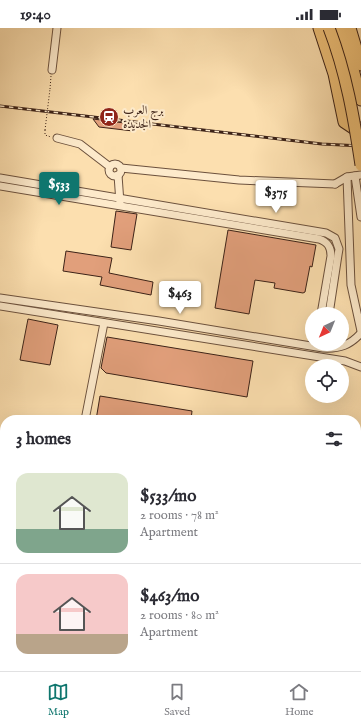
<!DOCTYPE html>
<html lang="en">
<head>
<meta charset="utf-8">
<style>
	body { margin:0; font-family:"IM FELL English",Amiri,serif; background:#f2f2f3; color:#2b2b33; height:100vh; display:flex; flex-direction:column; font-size:15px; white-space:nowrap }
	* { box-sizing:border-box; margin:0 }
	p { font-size:13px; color:#7c7c81 }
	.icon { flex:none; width:22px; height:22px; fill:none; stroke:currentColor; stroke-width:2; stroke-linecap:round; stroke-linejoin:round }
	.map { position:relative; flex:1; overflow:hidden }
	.side { position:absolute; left:0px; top:387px; width:361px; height:256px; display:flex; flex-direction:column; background:#fff; border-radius:16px 16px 0 0; box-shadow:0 4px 16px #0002 }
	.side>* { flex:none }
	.needle { width:26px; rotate:223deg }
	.tools { position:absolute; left:305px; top:279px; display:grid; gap:8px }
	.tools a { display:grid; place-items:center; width:44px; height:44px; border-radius:50%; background:#fff; box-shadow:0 4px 16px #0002; font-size:20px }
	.price { position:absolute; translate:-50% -34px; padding:0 9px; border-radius:4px; background:#fff; color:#222; font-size:13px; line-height:26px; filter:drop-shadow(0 1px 2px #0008) }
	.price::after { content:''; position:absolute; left:50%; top:24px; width:12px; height:9px; margin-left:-6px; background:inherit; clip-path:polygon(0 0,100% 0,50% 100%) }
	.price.active { background:#0f766e; color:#fff }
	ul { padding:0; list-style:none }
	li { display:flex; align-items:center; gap:12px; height:100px; padding:0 16px }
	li+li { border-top:1px solid #e1e1e2 }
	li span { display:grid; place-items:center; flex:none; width:112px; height:80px; border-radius:12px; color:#555 }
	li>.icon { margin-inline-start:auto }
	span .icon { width:48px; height:48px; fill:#fffc; stroke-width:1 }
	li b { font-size:17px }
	h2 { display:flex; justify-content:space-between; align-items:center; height:48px; padding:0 16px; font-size:17px }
	.status { display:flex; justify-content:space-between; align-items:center; height:28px; padding:0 20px; background:#fff; direction:ltr }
	.status svg { height:11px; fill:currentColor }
	.tab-bar { display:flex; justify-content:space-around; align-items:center; height:56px; border-top:1px solid #e1e1e2; background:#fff; font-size:11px; color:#7c7c81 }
	.tab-bar a { display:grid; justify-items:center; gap:2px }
	.tab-bar .active { color:#0f766e }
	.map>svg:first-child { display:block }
	.green { fill:#c4c087; stroke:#80714f }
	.building { fill:#e19f7b; stroke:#3c2217 }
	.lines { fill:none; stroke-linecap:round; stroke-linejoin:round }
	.minor-casing { stroke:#6c513d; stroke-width:9 }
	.highway-casing { stroke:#3c2217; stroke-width:13 }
	.path { stroke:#3c2217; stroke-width:1; stroke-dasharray:1 2; stroke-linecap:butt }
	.minor { stroke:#fdeacb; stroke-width:7 }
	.highway { stroke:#eec078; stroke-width:11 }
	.rail-casing { stroke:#3c2217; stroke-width:3 }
	.rail { stroke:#fdeacb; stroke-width:1.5; stroke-dasharray:4.5; stroke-linecap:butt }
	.highway-bridge-casing { stroke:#3c2217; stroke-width:13; stroke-linecap:butt }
	.path-bridge { stroke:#3c2217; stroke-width:1; stroke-dasharray:1 2; stroke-linecap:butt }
	.highway-bridge { stroke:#eec078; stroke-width:11 }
	.labels { text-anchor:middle; stroke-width:4; stroke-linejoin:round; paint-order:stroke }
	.poi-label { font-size:12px; fill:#3c2217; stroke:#fdeacb; text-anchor:start }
</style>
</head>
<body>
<div class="status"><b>19:40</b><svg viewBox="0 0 49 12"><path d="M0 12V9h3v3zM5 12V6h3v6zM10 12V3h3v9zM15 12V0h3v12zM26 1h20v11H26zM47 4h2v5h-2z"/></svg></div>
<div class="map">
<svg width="361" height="643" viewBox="0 0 361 643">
	<rect width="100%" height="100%" fill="#fcdfaf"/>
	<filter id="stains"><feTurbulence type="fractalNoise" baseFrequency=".005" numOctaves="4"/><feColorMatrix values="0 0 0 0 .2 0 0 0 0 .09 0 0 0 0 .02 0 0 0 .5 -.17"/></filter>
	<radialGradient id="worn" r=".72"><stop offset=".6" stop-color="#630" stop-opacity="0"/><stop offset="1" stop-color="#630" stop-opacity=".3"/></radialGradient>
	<polygon class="green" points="0,430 5,430 5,638 77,638 76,643 0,643"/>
	<g class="building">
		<polygon points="93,91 140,97 133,103 99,99"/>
		<polygon points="116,183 137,186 131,222 111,219"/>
		<polygon points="228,202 316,217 312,239 310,238 305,264 303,265 274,260 275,255 255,252 249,286 215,280"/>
		<polygon points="66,223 112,230 109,245 153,254 151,267 100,257 102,249 63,243"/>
		<polygon points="28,291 58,297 50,337 20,332"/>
		<polygon points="107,309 253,333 247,369 106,345 101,340"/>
		<polygon points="100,368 192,383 191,392 96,392"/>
	</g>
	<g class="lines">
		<defs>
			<g id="minor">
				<polyline points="52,42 57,0"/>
				<polyline points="57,110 80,116 110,139"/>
				<circle cx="115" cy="142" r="6"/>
				<polyline points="121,140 239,152 335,156"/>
				<polyline points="118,147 120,175"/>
				<polyline points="355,148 361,189"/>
				<polyline points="347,149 351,257 361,303"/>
				<polyline points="0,150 326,205 335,210 339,221 338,227 329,286"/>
				<polyline points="335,156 347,149 361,147"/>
				<path d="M 0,158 L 319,211 C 328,214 331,219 331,228 L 321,286"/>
				<path d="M 0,270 L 159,293 L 323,320 C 340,321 350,317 361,305"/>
				<polyline points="0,278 345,333 361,339"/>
				<polyline points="85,392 104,295"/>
				<polyline points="0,428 5,429"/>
				<polyline points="356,488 361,489"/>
				<polyline points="82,643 82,638"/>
				<polyline points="176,643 177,638"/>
				<polyline points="273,643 273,638"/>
			</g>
			<g id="highway">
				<polyline points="319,0 334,46 344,94 353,100 361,100"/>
				<polyline points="339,0 348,22 361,72"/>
				<polyline points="350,0 361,37"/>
				<polyline points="360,643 361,639"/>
			</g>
		</defs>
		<use href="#minor" class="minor-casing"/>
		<use href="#highway" class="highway-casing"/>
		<g class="path">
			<polyline points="50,61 51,48"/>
			<polyline points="45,102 45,107 51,109"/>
			<polyline points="356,580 361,549"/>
			<polyline points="346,643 347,638"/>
		</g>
		<use href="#minor" class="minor"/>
		<use href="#highway" class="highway"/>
		<defs>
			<polyline id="rail" points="0,78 322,116 361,118"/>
		</defs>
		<use href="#rail" class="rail-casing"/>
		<use href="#rail" class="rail"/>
		<defs>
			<path id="highway-bridge" d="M 329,0 C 346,44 354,90 361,137"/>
		</defs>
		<use href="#highway-bridge" class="highway-bridge-casing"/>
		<polyline class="path-bridge" points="45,102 50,61"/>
		<use href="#highway-bridge" class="highway-bridge"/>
	</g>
	<defs>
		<symbol id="station-disc" viewBox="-11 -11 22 22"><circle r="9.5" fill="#8f2418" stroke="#fdeacb"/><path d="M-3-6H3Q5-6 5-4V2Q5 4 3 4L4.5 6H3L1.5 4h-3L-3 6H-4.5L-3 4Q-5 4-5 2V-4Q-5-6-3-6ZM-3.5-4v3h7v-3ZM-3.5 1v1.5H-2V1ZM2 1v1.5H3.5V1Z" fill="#fff"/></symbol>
	</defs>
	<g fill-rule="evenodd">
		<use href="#station-disc" x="98" y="78" width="22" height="22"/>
	</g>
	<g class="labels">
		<g class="poi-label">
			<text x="123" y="86">برج العرب<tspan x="123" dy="14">الجديدة</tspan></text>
		</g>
	</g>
	<rect width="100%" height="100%" filter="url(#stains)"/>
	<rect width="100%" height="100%" fill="url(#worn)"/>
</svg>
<div class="tools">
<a><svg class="needle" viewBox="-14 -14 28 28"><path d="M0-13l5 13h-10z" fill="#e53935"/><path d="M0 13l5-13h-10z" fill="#7c7c81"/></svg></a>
<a><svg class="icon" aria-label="locate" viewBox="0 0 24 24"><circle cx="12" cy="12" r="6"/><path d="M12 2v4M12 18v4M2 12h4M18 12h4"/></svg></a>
</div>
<b class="price active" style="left:59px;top:178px">$533</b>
<b class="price" style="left:276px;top:186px">$375</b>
<b class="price" style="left:180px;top:287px">$463</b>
<section class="side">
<h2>3 homes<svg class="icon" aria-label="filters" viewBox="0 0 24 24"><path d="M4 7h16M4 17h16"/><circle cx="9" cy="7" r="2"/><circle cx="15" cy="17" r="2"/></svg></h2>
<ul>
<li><span style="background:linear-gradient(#dfe7d0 70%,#7fa58c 0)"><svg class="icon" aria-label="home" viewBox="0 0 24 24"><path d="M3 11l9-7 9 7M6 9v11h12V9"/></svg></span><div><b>$533/mo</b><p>2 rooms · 78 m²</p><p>Apartment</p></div></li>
<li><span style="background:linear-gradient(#f6c9c9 75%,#b9a48a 0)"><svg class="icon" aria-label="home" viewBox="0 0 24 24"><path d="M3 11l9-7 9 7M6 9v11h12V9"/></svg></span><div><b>$463/mo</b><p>2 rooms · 80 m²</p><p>Apartment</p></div></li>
</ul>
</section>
</div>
<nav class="tab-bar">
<a class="active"><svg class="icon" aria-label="map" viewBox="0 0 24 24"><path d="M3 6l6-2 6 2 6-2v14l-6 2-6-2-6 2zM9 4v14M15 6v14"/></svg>Map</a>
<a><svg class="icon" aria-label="saved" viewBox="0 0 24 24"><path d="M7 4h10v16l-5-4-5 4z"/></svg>Saved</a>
<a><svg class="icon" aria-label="home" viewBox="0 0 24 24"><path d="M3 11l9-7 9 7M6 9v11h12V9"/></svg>Home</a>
</nav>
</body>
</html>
